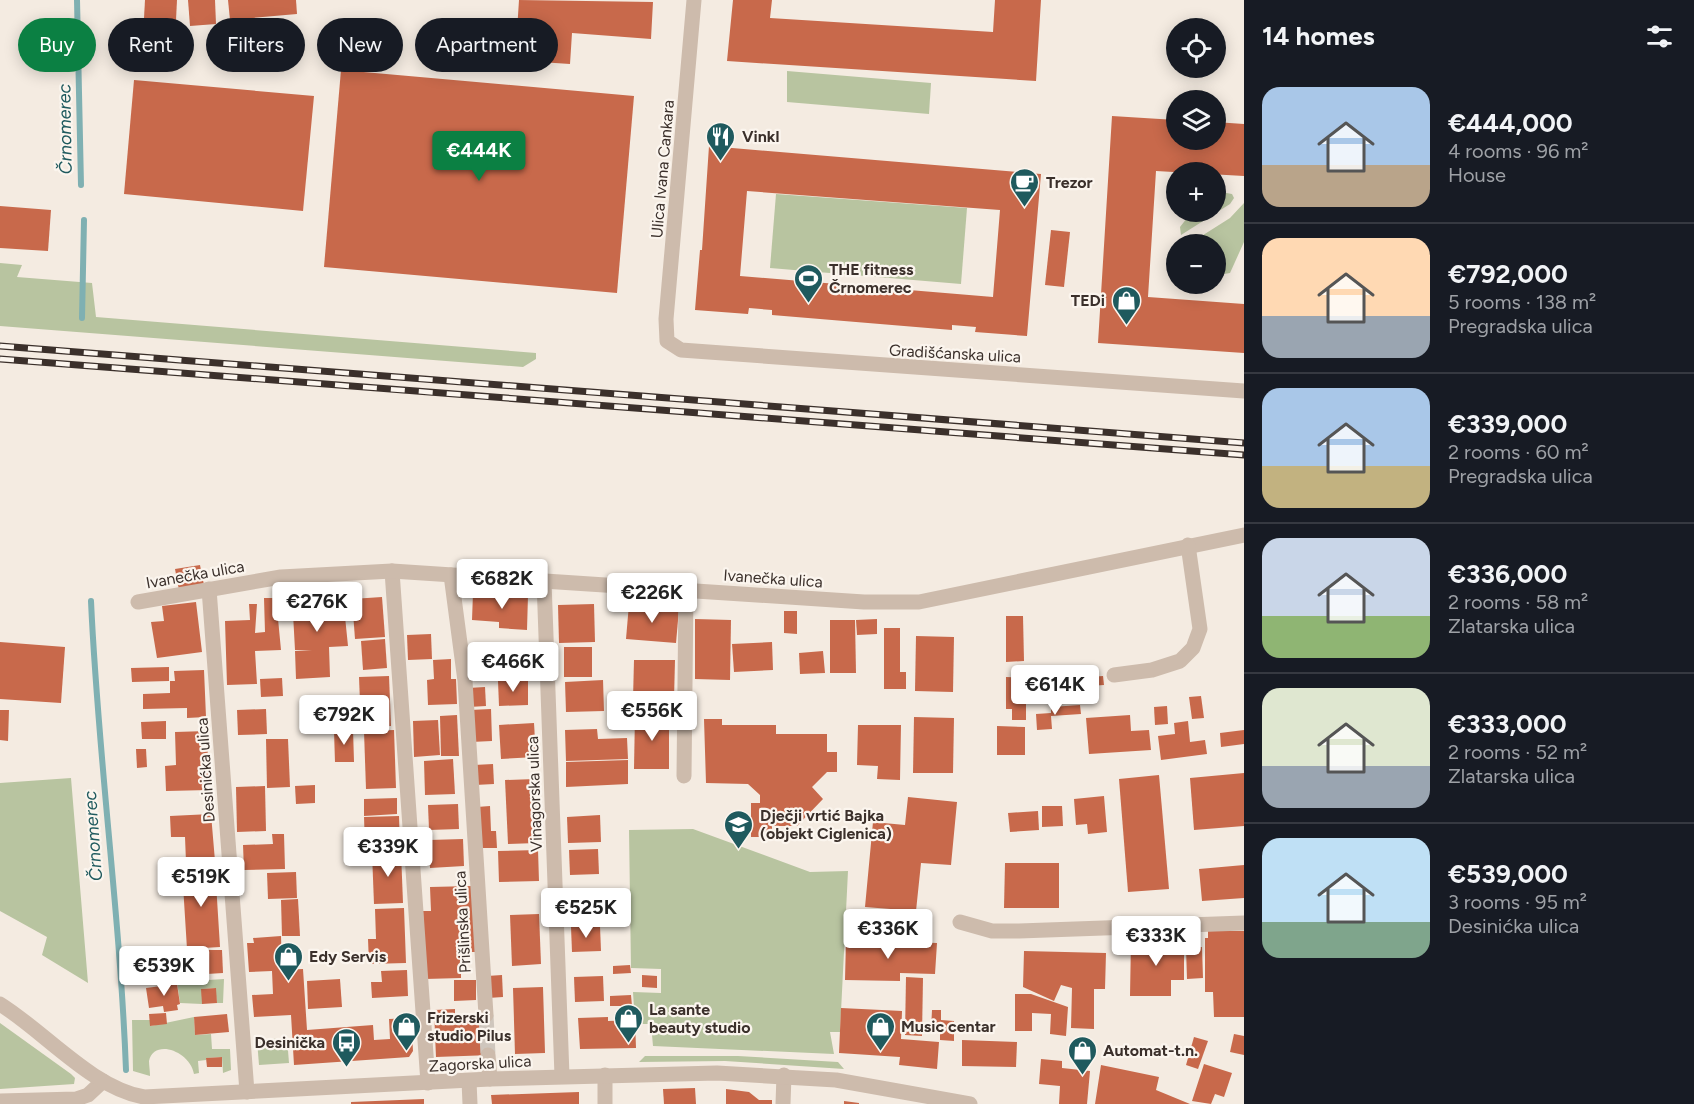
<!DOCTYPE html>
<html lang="en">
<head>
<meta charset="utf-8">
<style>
	body { margin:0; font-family:Figtree,sans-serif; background:#242831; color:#f1f3f6; height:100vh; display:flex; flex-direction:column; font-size:22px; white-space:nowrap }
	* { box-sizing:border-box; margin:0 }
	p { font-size:20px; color:#9ea1a6 }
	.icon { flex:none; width:33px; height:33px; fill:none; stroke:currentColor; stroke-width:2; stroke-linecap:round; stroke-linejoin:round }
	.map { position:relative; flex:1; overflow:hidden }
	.panel { display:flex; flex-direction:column; background:#171b24; width:450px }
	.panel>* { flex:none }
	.hud { position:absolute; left:18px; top:18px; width:570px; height:54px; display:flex; gap:12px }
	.controls { position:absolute; left:1166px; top:18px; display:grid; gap:12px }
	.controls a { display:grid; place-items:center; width:60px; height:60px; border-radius:50%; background:#171b24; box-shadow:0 3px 15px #0003; font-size:30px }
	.price { position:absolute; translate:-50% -51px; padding:0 14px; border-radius:6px; background:#fff; color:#222; font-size:20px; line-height:39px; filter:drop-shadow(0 2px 3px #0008) }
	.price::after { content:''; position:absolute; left:50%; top:36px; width:18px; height:14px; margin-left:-9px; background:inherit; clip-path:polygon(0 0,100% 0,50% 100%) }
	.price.selected { background:#0b8043; color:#fff }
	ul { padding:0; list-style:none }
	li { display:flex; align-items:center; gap:18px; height:150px; padding:0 18px }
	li+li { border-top:2px solid #363941 }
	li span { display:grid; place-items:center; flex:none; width:168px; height:120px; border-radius:18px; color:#555 }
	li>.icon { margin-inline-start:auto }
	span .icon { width:72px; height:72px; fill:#fffc; stroke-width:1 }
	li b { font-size:26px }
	h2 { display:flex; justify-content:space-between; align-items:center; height:72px; padding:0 18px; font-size:26px }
	.tag { padding:0 21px; border-radius:27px; background:#171b24; box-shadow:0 3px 15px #0003; font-size:21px; line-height:54px }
	.tag.selected { background:#0b8043; color:#fff }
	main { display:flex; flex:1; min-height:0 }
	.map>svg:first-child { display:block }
	.green { fill:#b8c4a0 }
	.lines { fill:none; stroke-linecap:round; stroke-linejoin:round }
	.stream { stroke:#7fb0b2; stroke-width:6 }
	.building { fill:#c8694b; fill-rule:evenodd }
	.minor-tunnel { stroke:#cfc6bd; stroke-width:15; stroke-dasharray:15 8; stroke-linecap:butt }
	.minor { stroke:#cdbbac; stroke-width:15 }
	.tertiary { stroke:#cdbbac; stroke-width:15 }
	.rail-casing { stroke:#3b302b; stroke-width:7 }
	.rail { stroke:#fbf5ee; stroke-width:4.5; stroke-dasharray:14; stroke-linecap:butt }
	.labels { text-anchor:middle; stroke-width:4.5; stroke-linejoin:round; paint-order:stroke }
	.poi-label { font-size:16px; font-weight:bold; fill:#3b302b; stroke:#fbf5ee; text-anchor:start }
	.street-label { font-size:16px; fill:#3b302b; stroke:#fbf5ee }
	.water-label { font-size:18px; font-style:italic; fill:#1f5a5e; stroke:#fbf5ee }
</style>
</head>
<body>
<main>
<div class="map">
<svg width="1244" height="1104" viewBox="0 0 1244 1104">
	<rect width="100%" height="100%" fill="#f4ebe1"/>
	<g class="green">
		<polygon points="787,71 931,83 929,114 787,102"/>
		<polygon points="1221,192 1232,194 1234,198 1230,204 1181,235 1180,227 1187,218 1187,212 1215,212 1215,195"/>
		<polygon points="776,194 967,208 961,284 770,268"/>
		<polygon points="1244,203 1244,242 1230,273 1218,275 1215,273 1215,244 1189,244 1230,218"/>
		<polygon points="0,263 22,265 17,277 92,283 96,317 536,353 536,359 523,367 0,326"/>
		<polygon points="71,778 88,983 42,955 47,937 0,911 0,783"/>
		<polygon points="693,829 810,872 848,871 840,1032 830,1032 834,1054 653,1046 651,1024 635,1024 633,992 661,993 661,969 631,968 629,830"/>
		<polygon points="181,953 182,967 173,968 173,976 167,977 167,982 137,984 136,956"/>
		<polygon points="224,979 223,1003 217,1003 215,988 202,989 202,1004 180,1003 177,982"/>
		<path d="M 194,1017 L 195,1035 L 211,1034 L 212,1049 L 230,1049 L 231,1070 L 223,1073 L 222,1057 L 207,1058 L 206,1060 L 198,1061 L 199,1073 L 194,1074 C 190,1051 154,1038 149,1061 C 149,1065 150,1071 150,1076 L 133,1071 L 132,1020 L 150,1020 L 151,1026 Z"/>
		<polygon points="0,1023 71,1074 75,1078 74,1084 0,1089"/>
		<polygon points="287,1038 289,1063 259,1065 257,1040"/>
		<polygon points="645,1056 738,1056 838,1062 844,1069 725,1061 639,1062"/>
	</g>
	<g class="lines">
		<g class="stream">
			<polyline points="77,0 81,185"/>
			<polyline points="82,318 84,220"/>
			<path d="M 91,601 C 98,758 120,913 126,1070"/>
		</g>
	</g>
	<g class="building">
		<polygon points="145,0 177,0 176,20 144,18"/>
		<polygon points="188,0 215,0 216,24 190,26"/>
		<polygon points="228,0 296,0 297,14 230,20"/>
		<polygon points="519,0 653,2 651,39 572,33 570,64 540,62 542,33 517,31"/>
		<polygon points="733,0 772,0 770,18 993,32 995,0 1041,0 1036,81 727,61"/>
		<polygon points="341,70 634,96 617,293 324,267"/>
		<polygon points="134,80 314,96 303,211 124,194"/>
		<polygon points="1112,116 1176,120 1176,140 1215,140 1215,122 1244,124 1244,176 1156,171 1148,297 1244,304 1244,353 1098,343"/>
		<path d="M 709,146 L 1041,174 L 1027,336 L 975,332 L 976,327 L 952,325 L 952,330 L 772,315 L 772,310 L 749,308 L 748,314 L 695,310 L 700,250 L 702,250 ZM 747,191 L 1000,210 L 993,297 L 740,276 Z"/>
		<polygon points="0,206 51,210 48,251 0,248"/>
		<polygon points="1051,230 1070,232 1064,287 1045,285"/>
		<polygon points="200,565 204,585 179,590 175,569"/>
		<polygon points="473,593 528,595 527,630 499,628 499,622 472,620"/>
		<polygon points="326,594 326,599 343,597 348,646 329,647 330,677 296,679 295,651 312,650 295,650 292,595"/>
		<polygon points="382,597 385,637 355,639 352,599"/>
		<polygon points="264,598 276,598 281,650 255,651 257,684 227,685 225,621 250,620 249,604 257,604 255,633 265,632"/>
		<polygon points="196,602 202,652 157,658 151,622 164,621 162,606"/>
		<polygon points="594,604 595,642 559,643 558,605"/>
		<polygon points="629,604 679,609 676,643 626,639"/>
		<polygon points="784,611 797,611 797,634 784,633"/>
		<polygon points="1006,616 1023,616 1024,661 1006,662"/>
		<polygon points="695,619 731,620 730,680 695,679"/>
		<polygon points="877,619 877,634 857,635 856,620"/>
		<polygon points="830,620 855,620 856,673 830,673"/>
		<polygon points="884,628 900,628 900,672 906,672 906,689 884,689"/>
		<polygon points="431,634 432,659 408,660 407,635"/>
		<polygon points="916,636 954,637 953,692 915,691"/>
		<polygon points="385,639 387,668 363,670 361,641"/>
		<polygon points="0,642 65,647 61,703 0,699"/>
		<polygon points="772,642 773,670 734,672 732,644"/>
		<rect x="564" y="647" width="28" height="30"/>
		<polygon points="530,650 531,678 501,679 501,671 493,671 493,651"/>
		<polygon points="823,651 825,673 800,674 799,653"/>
		<polygon points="451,659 451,679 456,679 457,704 428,705 427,680 434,679 433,660"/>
		<polygon points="634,660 675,660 674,699 633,699"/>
		<polygon points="169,667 169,681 132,682 131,668"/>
		<polygon points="204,670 206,717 187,718 187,708 143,709 143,694 170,693 170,681 175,681 174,671"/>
		<polygon points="1077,671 1078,699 1050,701 1050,696 1035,697 1034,674"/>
		<polygon points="389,676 391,726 361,727 359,677"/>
		<polygon points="1103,676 1104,685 1089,686 1089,677"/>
		<polygon points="1006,677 1026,678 1026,720 1012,720 1012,709 1006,709"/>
		<polygon points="282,678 283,696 261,697 260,679"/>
		<polygon points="528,680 528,705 499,706 498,681"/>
		<polygon points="603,680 604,711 566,712 565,682"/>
		<polygon points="485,687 486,706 469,707 468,688"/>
		<polygon points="1201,696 1204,718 1192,719 1189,697"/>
		<polygon points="350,705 351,729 336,730 335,706"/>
		<polygon points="1080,705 1081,714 1051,716 1052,729 1037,730 1036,714 1051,713 1051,707"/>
		<polygon points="1167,706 1168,724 1155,725 1154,707"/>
		<polygon points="266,709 267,734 238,735 237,710"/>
		<polygon points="491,709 492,741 471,742 470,710"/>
		<polygon points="0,710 9,710 8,741 0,740"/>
		<polygon points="457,715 459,756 441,756 440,716"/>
		<polygon points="635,715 669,715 669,769 634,769"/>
		<polygon points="1130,715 1131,731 1149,730 1151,750 1089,754 1086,718"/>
		<polygon points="914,717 954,718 953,773 913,773"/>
		<polygon points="704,719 722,719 722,725 776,725 776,734 827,734 827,752 837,752 837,772 827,772 812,787 823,799 797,826 772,826 772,837 751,837 751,803 760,803 760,795 748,784 706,783"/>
		<polygon points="438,720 440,755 414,757 413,721"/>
		<polygon points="166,721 166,739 142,739 141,722"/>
		<polygon points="1188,721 1190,742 1205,740 1207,754 1161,760 1158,736 1175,734 1174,723"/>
		<polygon points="534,723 536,757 501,759 499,725"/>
		<polygon points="858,725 901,725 900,780 877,779 878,766 857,765"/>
		<polygon points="997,726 1025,727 1025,755 997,755"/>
		<polygon points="597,729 598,739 627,738 628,759 566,761 565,730"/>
		<polygon points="353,730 354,762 335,762 334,731"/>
		<polygon points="394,730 396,788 366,789 364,731"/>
		<polygon points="1244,730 1244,744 1221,747 1220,733"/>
		<polygon points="207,731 209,790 166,791 165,766 176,765 175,732"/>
		<polygon points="266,739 288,739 290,787 267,788"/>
		<polygon points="136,749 146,749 147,767 137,768"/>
		<polygon points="453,759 455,794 425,795 424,761"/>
		<polygon points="628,760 628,784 566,787 566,762"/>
		<polygon points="493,764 494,784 475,785 474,765"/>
		<polygon points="1244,773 1244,826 1194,830 1190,778"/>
		<polygon points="1159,775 1169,889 1128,892 1119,779"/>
		<polygon points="535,779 537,843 508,844 505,780"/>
		<polygon points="315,785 315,803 296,804 295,786"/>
		<polygon points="265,786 266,831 237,832 236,787"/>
		<polygon points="1104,796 1107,832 1088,834 1087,824 1076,825 1074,799"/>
		<polygon points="908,797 957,802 951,865 921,863 916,911 865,907 873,822 905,825"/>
		<polygon points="397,798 397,814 364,816 364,799"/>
		<polygon points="458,804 459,829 429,830 428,805"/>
		<polygon points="490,806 491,831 496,831 497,848 478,848 477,807"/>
		<polygon points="1042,806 1062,806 1063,826 1042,827"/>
		<polygon points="1038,811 1039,830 1010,832 1008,813"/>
		<polygon points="211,814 215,861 186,862 185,837 171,837 170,816"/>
		<polygon points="600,815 601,842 568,843 567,817"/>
		<polygon points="399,816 400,848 365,849 364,817"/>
		<polygon points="272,834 284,834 285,869 244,870 243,845 273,844"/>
		<polygon points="463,839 464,866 430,868 429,840"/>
		<polygon points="598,849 599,874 570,875 569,850"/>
		<polygon points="538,850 539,881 499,882 498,851"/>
		<polygon points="401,852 403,903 374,904 372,853"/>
		<polygon points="1005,863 1059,863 1059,908 1004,908"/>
		<polygon points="1244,865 1244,898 1202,901 1199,869"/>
		<polygon points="215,867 220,947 187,949 182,869"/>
		<polygon points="296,872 297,898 268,899 267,873"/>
		<polygon points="472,886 477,952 461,952 461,978 425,979 423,911 431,911 430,887"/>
		<polygon points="602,894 604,923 575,924 574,896"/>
		<polygon points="298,899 300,936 282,936 281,900"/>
		<polygon points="404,908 406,963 369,964 368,939 376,939 375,909"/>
		<polygon points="539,914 541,964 512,966 510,915"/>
		<polygon points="600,926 601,951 572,952 571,927"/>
		<polygon points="1208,931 1244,931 1244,1017 1214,1017 1213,992 1205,992 1205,938 1208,938"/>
		<polygon points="281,936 282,970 303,969 307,1030 373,1025 374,1040 390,1039 389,1019 411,1018 413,1051 409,1057 294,1065 291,1015 254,1017 252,995 273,994 272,971 249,972 247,943 254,943 253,938"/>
		<polygon points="846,940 937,943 935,974 900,973 900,981 845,980"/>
		<polygon points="1131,940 1184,940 1184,980 1171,980 1171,996 1130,996"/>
		<polygon points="1202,947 1203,978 1187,979 1186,948"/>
		<polygon points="206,950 222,950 223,973 207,974"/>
		<polygon points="1024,951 1106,953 1105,989 1094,989 1094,1029 1071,1028 1072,988 1061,985 1054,1001 1023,987"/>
		<polygon points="630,965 631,973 613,974 613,966"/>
		<polygon points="407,970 408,996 372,998 371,982 382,982 381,971"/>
		<polygon points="502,975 503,997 488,998 487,976"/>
		<polygon points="642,975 657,976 657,988 642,987"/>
		<polygon points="603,976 604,1001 575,1002 574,977"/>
		<polygon points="906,977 923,978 922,1036 905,1035"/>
		<polygon points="340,979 342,1007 308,1009 307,981"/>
		<polygon points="454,980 476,980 476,1000 454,1001"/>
		<polygon points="177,984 180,1004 177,1005 178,1010 164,1012 163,1006 149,1008 146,988"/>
		<polygon points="543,987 545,1053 515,1054 513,988"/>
		<polygon points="216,988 217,1003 202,1004 201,989"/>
		<polygon points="1015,994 1031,994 1068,1007 1066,1036 1050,1034 1051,1014 1032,1013 1032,1031 1015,1031"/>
		<polygon points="631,995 632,1006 610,1006 610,996"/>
		<polygon points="841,1008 902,1011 901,1039 939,1042 937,1069 899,1065 900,1057 839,1053"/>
		<polygon points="455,1009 455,1020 486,1018 490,1015 491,1055 436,1057 434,1010"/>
		<polygon points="932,1010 941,1010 941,1020 954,1021 954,1041 940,1040 940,1030 931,1030"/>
		<polygon points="166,1013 167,1024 150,1026 149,1014"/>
		<polygon points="227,1014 229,1032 195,1035 194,1017"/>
		<polygon points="608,1017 608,1021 635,1020 636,1048 580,1049 578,1018"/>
		<polygon points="1234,1034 1244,1036 1244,1055 1230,1052"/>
		<polygon points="1194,1037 1208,1041 1198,1069 1186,1065"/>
		<polygon points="962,1040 1017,1042 1016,1067 962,1066"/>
		<polygon points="222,1057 222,1067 207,1067 206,1058"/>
		<polygon points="1041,1059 1062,1061 1062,1068 1090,1071 1087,1104 1059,1104 1060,1086 1039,1084"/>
		<polygon points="1204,1064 1232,1073 1224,1097 1215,1094 1211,1104 1192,1101"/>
		<polygon points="1101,1065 1159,1077 1156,1090 1190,1104 1095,1104"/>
		<polygon points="695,1088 696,1104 664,1104 663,1089"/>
		<polygon points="726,1089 749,1092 759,1100 772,1100 772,1104 726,1104"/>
		<polygon points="579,1092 579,1104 492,1104 491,1095"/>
		<polygon points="424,1099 424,1104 351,1104 351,1102"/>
		<polygon points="844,1101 859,1103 859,1104 844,1104"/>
	</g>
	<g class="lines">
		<polyline class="minor-tunnel" points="486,1015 488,1055"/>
		<g class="minor">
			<polyline points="694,0 666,319 667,341 681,350 1244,391"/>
			<polyline points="392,571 428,1083"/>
			<polyline points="451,575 465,681 486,1015"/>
			<polyline points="544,581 562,1076"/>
			<polyline points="209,589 247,1092"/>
			<polyline points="138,602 281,577 392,571 864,602 919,602 1244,535"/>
			<polyline points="1114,675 1152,670 1180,661 1193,648 1200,629 1188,545"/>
			<polyline points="684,776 686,591"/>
			<polyline points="960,922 992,931 1019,931 1244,923"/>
			<polyline points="488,1055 490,1079"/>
			<polyline points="605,1075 605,1104"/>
			<polyline points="469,1081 470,1104"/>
			<polyline points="0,1101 76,1099 88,1095 103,1081"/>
			<polyline points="783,1104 784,1075"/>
		</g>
		<path class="tertiary" d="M 0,1004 C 45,1032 92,1088 144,1097 L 490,1079 L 717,1073 L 836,1080 L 970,1104"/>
		<defs>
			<g id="rail">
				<polyline points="0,346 1244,443"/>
				<polyline points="0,359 1244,455"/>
			</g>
		</defs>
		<use href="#rail" class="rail-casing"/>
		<use href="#rail" class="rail"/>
	</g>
	<defs>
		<symbol id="restaurant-pin" viewBox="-11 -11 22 30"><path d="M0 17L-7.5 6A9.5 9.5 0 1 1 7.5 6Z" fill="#1f5a5e" stroke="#fbf5ee"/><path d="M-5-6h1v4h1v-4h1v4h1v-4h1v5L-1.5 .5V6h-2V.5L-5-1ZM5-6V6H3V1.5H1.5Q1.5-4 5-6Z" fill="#fff"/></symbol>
		<symbol id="cafe-pin" viewBox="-11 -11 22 30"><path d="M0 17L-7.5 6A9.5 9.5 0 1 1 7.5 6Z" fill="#1f5a5e" stroke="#fbf5ee"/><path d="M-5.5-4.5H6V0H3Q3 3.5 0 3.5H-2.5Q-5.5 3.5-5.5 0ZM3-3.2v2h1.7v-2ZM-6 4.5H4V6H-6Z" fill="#fff"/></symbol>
		<symbol id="stadium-pin" viewBox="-11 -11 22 30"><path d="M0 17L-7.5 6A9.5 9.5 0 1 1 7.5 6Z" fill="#1f5a5e" stroke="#fbf5ee"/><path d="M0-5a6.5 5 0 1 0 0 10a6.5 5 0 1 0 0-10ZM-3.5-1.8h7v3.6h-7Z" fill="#fff"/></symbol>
		<symbol id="shop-pin" viewBox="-11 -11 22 30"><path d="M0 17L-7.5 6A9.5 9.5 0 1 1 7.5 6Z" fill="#1f5a5e" stroke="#fbf5ee"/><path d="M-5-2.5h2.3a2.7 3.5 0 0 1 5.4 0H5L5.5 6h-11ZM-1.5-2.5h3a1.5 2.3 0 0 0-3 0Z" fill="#fff"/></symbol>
		<symbol id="school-pin" viewBox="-11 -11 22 30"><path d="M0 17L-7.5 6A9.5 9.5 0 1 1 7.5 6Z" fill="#1f5a5e" stroke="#fbf5ee"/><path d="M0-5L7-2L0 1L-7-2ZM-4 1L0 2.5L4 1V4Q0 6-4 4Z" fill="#fff"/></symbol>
		<symbol id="bus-pin" viewBox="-11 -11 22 30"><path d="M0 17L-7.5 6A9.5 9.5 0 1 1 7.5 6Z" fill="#1f5a5e" stroke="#fbf5ee"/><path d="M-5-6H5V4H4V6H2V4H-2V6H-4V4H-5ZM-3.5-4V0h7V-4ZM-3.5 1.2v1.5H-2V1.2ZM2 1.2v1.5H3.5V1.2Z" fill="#fff"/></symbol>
	</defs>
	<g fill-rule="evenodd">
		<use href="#restaurant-pin" x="704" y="120" width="33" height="45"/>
		<use href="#cafe-pin" x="1008" y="166" width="33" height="45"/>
		<use href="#stadium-pin" x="792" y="262" width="33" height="45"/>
		<use href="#shop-pin" x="1110" y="284" width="33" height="45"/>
		<use href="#school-pin" x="722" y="808" width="33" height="45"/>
		<use href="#shop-pin" x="272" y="940" width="33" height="45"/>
		<use href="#shop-pin" x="612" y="1002" width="33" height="45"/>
		<use href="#shop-pin" x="390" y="1010" width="33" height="45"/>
		<use href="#shop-pin" x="864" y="1010" width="33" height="45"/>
		<use href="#bus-pin" x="330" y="1026" width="33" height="45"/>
		<use href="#shop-pin" x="1066" y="1034" width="33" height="45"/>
	</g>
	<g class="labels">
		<g class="poi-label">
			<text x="742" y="142">Vinkl</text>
			<text x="1046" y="188">Trezor</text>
			<text x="829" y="275">THE fitness<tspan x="829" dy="18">Črnomerec</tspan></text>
			<text x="1105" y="306" text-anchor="end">TEDi</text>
			<text x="760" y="821">Dječji vrtić Bajka<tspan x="760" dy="18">(objekt Ciglenica)</tspan></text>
			<text x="309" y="962">Edy Servis</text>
			<text x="649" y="1015">La sante<tspan x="649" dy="18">beauty studio</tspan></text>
			<text x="427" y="1023">Frizerski<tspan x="427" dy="18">studio Pilus</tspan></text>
			<text x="901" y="1032">Music centar</text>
			<text x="325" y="1048" text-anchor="end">Desinička</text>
			<text x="1103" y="1056">Automat-t.n.</text>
		</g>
		<g class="street-label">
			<text transform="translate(662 169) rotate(-85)" y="6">Ulica Ivana Cankara</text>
			<text transform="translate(955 353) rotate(3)" y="6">Gradišćanska ulica</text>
			<text transform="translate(195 574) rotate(-10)" y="6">Ivanečka ulica</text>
			<text transform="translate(773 578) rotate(4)" y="6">Ivanečka ulica</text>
			<text transform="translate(205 770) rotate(-94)" y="6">Desinićka ulica</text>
			<text transform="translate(534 794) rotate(-92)" y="6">Vinagorska ulica</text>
			<text transform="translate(462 922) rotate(-93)" y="6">Prišlinska ulica</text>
			<text transform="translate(480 1063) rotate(-3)" y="6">Zagorska ulica</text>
		</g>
		<g class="water-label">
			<text transform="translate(65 129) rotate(-91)" y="6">Črnomerec</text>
			<text transform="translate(93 836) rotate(-94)" y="6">Črnomerec</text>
		</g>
	</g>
</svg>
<div class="controls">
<a><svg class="icon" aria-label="locate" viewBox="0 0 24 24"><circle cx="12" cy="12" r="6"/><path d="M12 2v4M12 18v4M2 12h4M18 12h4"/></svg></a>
<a><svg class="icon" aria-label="layers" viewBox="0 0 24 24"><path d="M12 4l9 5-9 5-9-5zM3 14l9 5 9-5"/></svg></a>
<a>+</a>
<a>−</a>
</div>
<b class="price selected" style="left:479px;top:182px">€444K</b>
<b class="price" style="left:502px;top:610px">€682K</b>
<b class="price" style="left:652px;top:624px">€226K</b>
<b class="price" style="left:317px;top:633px">€276K</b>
<b class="price" style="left:513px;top:693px">€466K</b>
<b class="price" style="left:1055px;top:716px">€614K</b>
<b class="price" style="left:652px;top:742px">€556K</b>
<b class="price" style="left:344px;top:746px">€792K</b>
<b class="price" style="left:388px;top:878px">€339K</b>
<b class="price" style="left:201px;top:908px">€519K</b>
<b class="price" style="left:586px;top:939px">€525K</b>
<b class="price" style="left:888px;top:960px">€336K</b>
<b class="price" style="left:1156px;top:967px">€333K</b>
<b class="price" style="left:164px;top:997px">€539K</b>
<div class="hud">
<a class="tag selected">Buy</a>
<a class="tag">Rent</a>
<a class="tag">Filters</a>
<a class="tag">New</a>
<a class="tag">Apartment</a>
</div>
</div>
<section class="panel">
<h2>14 homes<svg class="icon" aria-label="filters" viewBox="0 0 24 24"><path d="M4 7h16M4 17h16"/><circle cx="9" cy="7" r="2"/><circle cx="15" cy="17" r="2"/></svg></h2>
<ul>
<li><span style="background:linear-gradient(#a9c7e8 65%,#b9a48a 0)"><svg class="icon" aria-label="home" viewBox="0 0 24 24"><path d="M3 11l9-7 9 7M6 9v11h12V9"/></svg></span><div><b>€444,000</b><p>4 rooms · 96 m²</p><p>House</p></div></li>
<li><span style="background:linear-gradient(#ffd9b3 65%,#9aa5b1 0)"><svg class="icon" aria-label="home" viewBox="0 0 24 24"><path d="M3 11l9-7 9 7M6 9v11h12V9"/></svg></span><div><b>€792,000</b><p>5 rooms · 138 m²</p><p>Pregradska ulica</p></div></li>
<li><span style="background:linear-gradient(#a9c7e8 65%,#c2b280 0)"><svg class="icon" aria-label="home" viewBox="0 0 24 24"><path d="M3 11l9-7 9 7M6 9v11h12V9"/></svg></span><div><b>€339,000</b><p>2 rooms · 60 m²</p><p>Pregradska ulica</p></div></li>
<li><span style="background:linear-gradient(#c9d6e8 65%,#8fb573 0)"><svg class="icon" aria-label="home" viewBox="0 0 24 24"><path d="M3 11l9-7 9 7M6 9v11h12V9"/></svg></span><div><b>€336,000</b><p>2 rooms · 58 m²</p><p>Zlatarska ulica</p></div></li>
<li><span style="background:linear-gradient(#dfe7d0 65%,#9aa5b1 0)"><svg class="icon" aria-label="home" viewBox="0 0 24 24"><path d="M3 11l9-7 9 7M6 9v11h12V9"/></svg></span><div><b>€333,000</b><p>2 rooms · 52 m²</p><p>Zlatarska ulica</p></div></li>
<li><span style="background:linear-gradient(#bfe0f5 70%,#7fa58c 0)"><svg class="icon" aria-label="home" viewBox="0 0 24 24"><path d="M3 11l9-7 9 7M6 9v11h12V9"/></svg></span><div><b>€539,000</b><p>3 rooms · 95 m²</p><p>Desinićka ulica</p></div></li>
</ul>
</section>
</main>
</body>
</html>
